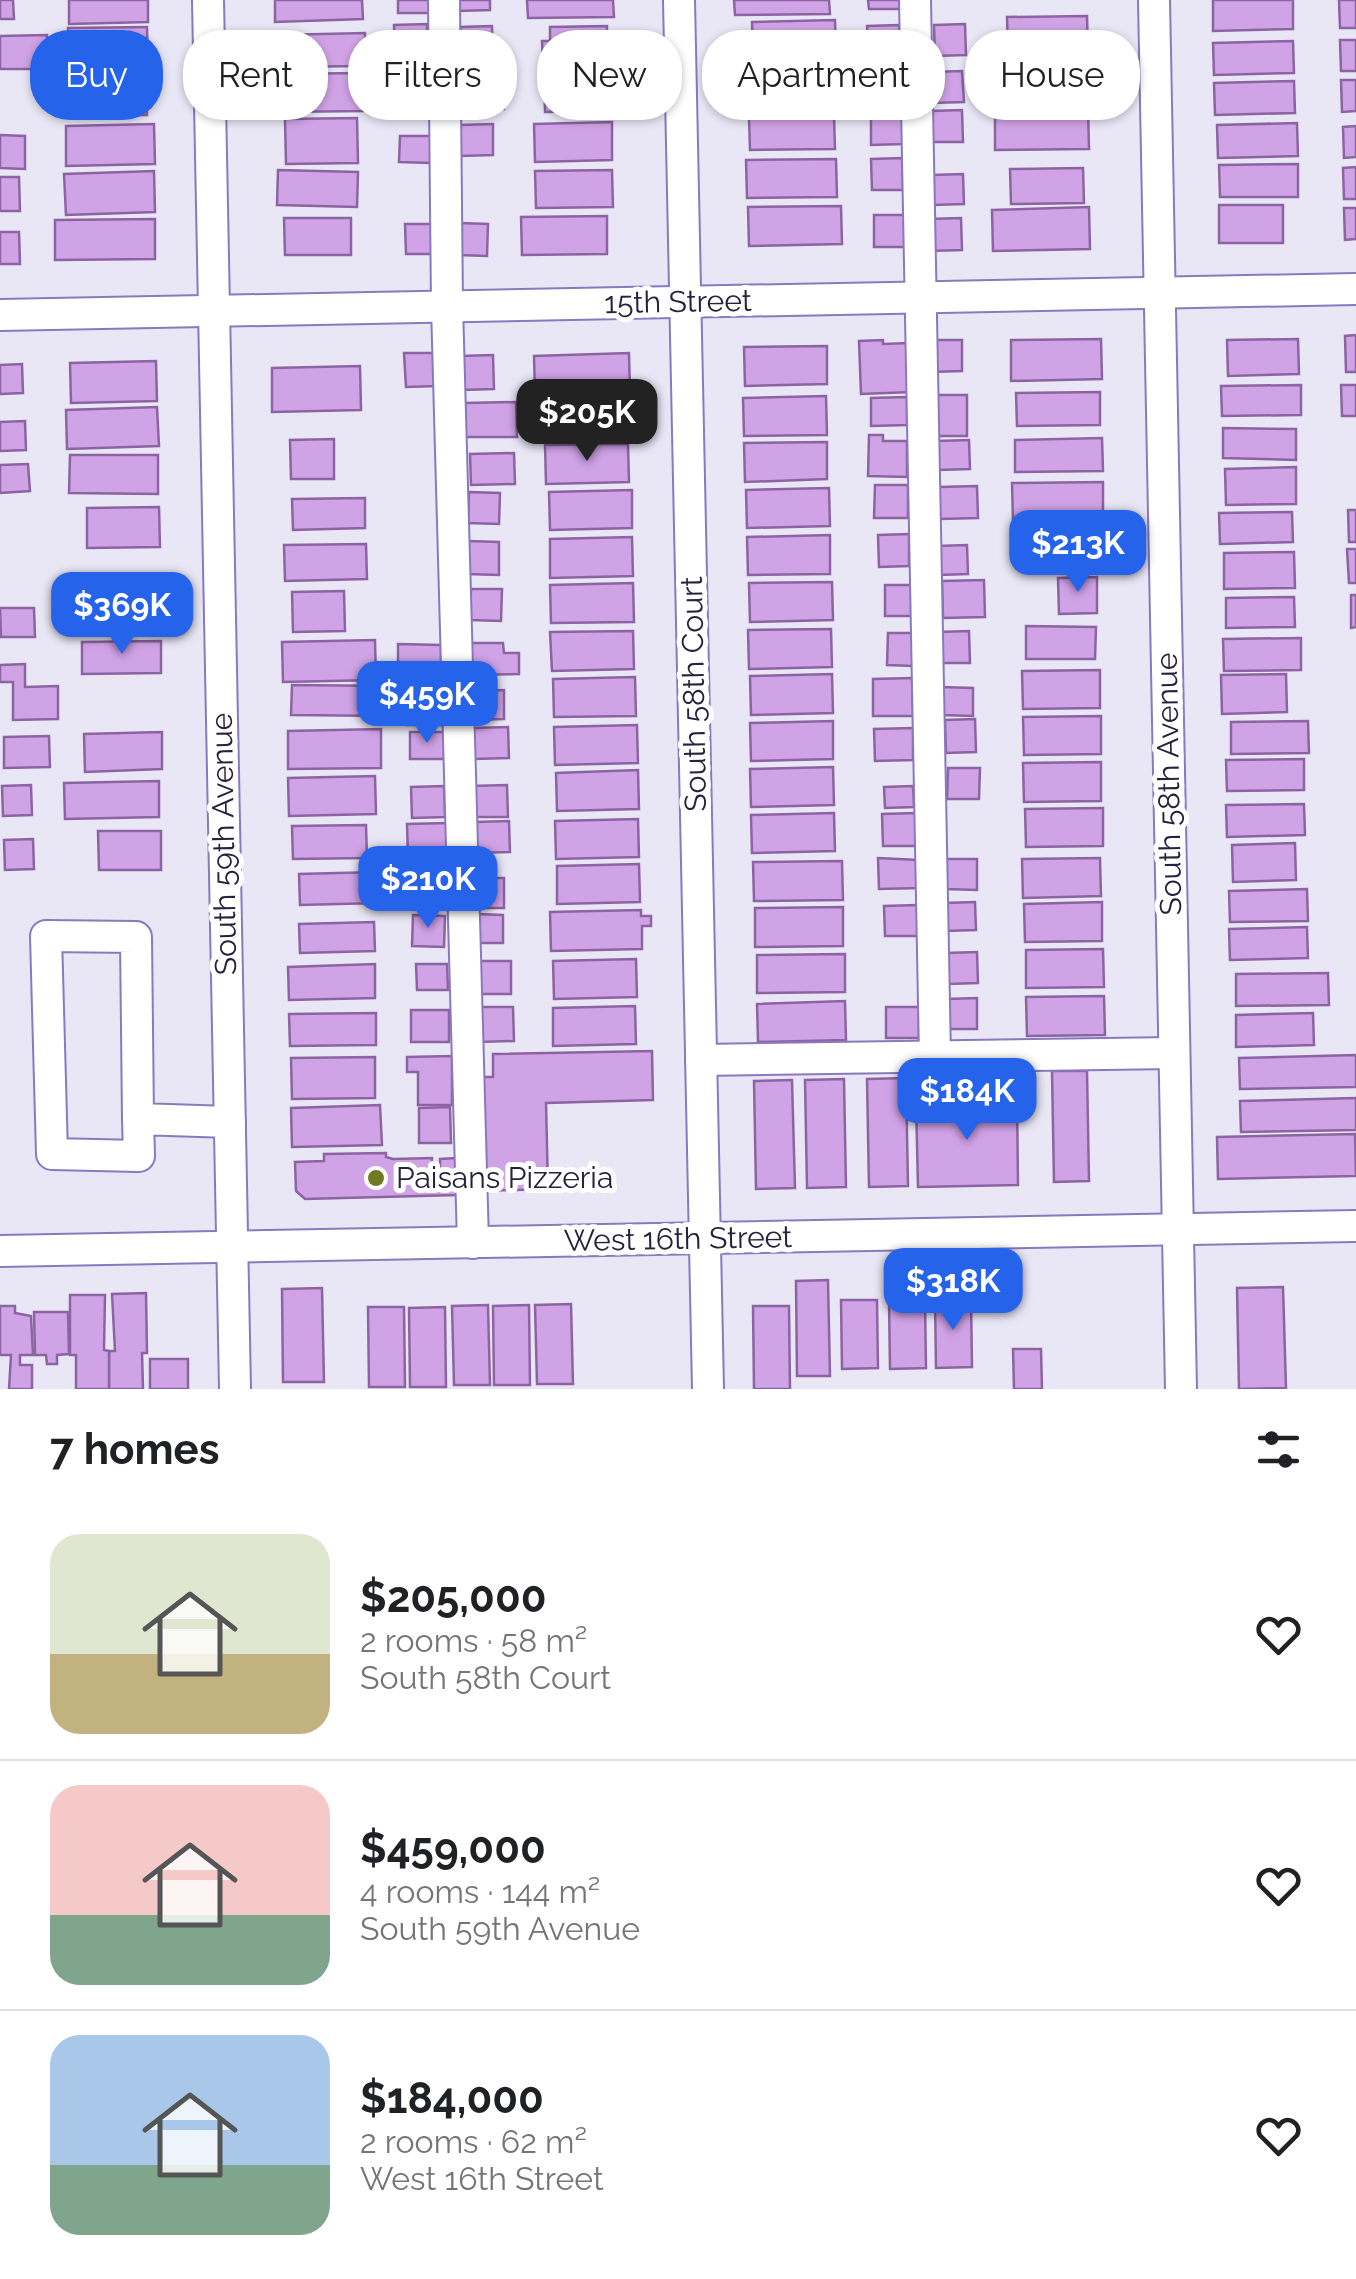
<!DOCTYPE html>
<html lang="en">
<head>
<meta charset="utf-8">
<style>
	body { margin:0; font-family:Raleway,sans-serif; background:#f2f2f2; color:#202124; height:100vh; display:flex; flex-direction:column; font-size:38px; white-space:nowrap }
	* { box-sizing:border-box; margin:0 }
	p { font-size:32px; color:#757577 }
	.icon { flex:none; width:55px; height:55px; fill:none; stroke:currentColor; stroke-width:2; stroke-linecap:round; stroke-linejoin:round }
	.map { position:relative; height:1389px; overflow:hidden }
	.drawer { display:flex; flex-direction:column; background:#fff; flex:1 }
	.drawer>* { flex:none }
	.banner { position:absolute; left:30px; top:30px; width:1298px; height:90px; display:flex; gap:20px }
	.price { position:absolute; translate:-50% -85px; padding:0 22px; border-radius:20px; background:#2563eb; color:#fff; font-size:32px; line-height:65px; filter:drop-shadow(0 2px 5px #0008) }
	.price::after { content:''; position:absolute; left:50%; top:60px; width:30px; height:22px; margin-left:-15px; background:inherit; clip-path:polygon(0 0,100% 0,50% 100%) }
	.price.current { background:#222; color:#fff }
	ul { padding:0; list-style:none }
	li { display:flex; align-items:center; gap:30px; height:250px; padding:0 50px }
	li+li { border-top:2px solid #e0e0e0 }
	li span { display:grid; place-items:center; flex:none; width:280px; height:200px; border-radius:30px; color:#555 }
	li>.icon { margin-inline-start:auto }
	span .icon { width:120px; height:120px; fill:#fffc; stroke-width:1 }
	li b { font-size:42px }
	h2 { display:flex; justify-content:space-between; align-items:center; height:120px; padding:0 50px; font-size:42px }
	.pill { padding:0 35px; border-radius:40px; background:#fff; box-shadow:0 2px 8px #0004; font-size:35px; line-height:90px }
	.pill.current { background:#2563eb; color:#fff }
	.map>svg:first-child { display:block }
	.building { fill:#d0a3e7; stroke:#8d64a2; stroke-width:2.5 }
	.lines { fill:none; stroke-linecap:round; stroke-linejoin:round }
	.minor-casing { stroke:#8979be; stroke-width:34 }
	.minor { stroke:#fff; stroke-width:30 }
	.poi-dot { fill:#727923; stroke:#fff; stroke-width:4 }
	.labels { text-anchor:middle; stroke-width:10; stroke-linejoin:round; paint-order:stroke }
	.street-label { font-size:30px; fill:#27213d; stroke:#fff }
	.poi-label { font-size:30px; fill:#27213d; stroke:#fff; text-anchor:start }
</style>
</head>
<body>
<div class="map">
<svg width="1356" height="1389" viewBox="0 0 1356 1389">
	<rect width="100%" height="100%" fill="#e9e7f6"/>
	<g class="building">
		<polygon points="0,0 13,0 14,19 0,19"/>
		<polygon points="69,0 148,0 148,22 69,24"/>
		<polygon points="275,0 362,0 363,19 275,22"/>
		<rect x="398" y="0" width="31" height="13"/>
		<polygon points="458,0 490,0 490,10 458,11"/>
		<polygon points="527,0 613,0 614,17 528,18"/>
		<polygon points="734,0 829,0 830,14 735,15"/>
		<polygon points="868,0 900,0 900,9 869,9"/>
		<polygon points="1213,0 1293,0 1293,29 1213,31"/>
		<polygon points="1339,0 1356,0 1356,28 1340,28"/>
		<polygon points="1087,16 1088,48 1008,50 1007,17"/>
		<polygon points="835,20 836,58 753,60 752,22"/>
		<polygon points="427,24 427,55 395,56 394,25"/>
		<polygon points="965,24 966,55 935,56 934,25"/>
		<polygon points="899,25 900,56 869,57 867,26"/>
		<polygon points="492,26 493,59 460,60 460,27"/>
		<polygon points="607,26 607,64 543,65 542,41 550,41 550,27"/>
		<polygon points="147,27 148,67 69,68 68,28"/>
		<polygon points="365,33 365,66 278,67 278,35"/>
		<polygon points="47,35 47,69 0,69 0,36"/>
		<polygon points="1340,40 1356,40 1356,71 1341,71"/>
		<polygon points="1293,41 1294,73 1214,75 1213,43"/>
		<polygon points="1088,62 1088,102 1023,103 1022,91 1007,91 1007,64"/>
		<polygon points="898,66 899,97 867,98 866,67"/>
		<polygon points="837,67 838,105 755,107 755,69"/>
		<polygon points="962,71 964,102 932,103 931,72"/>
		<polygon points="363,73 364,111 276,112 275,74"/>
		<polygon points="609,74 610,111 545,112 544,75"/>
		<polygon points="146,75 147,115 69,116 68,77"/>
		<polygon points="428,77 429,110 385,111 384,78"/>
		<polygon points="460,80 504,81 504,109 460,108"/>
		<polygon points="1341,80 1356,80 1356,111 1342,112"/>
		<polygon points="1294,81 1295,113 1215,115 1214,83"/>
		<polygon points="1088,108 1089,149 995,150 995,110"/>
		<polygon points="962,110 963,142 932,142 931,111"/>
		<polygon points="871,113 902,113 903,144 871,145"/>
		<polygon points="834,117 835,149 750,150 749,118"/>
		<polygon points="357,118 358,163 286,164 285,119"/>
		<polygon points="612,122 612,160 535,162 534,124"/>
		<polygon points="1297,123 1298,156 1218,158 1217,125"/>
		<polygon points="154,124 155,164 66,166 66,126"/>
		<polygon points="493,124 493,155 460,156 460,125"/>
		<polygon points="1356,126 1356,157 1344,158 1343,127"/>
		<polygon points="0,135 25,136 25,169 0,168"/>
		<polygon points="400,136 432,136 431,163 399,162"/>
		<polygon points="902,158 903,190 872,190 871,159"/>
		<polygon points="836,159 837,197 747,198 746,160"/>
		<polygon points="1298,164 1298,197 1220,197 1219,165"/>
		<polygon points="1356,167 1356,199 1344,199 1343,168"/>
		<polygon points="1083,168 1084,203 1011,204 1010,169"/>
		<polygon points="278,170 358,172 357,207 277,205"/>
		<polygon points="612,170 613,207 536,208 535,171"/>
		<polygon points="154,171 155,212 66,215 64,174"/>
		<polygon points="963,174 964,204 933,205 932,175"/>
		<polygon points="0,177 19,177 20,211 0,211"/>
		<rect x="1219" y="205" width="64" height="38"/>
		<polygon points="841,206 842,244 749,246 748,207"/>
		<polygon points="1089,207 1090,249 993,251 992,210"/>
		<polygon points="1344,208 1356,208 1356,239 1345,240"/>
		<rect x="874" y="215" width="33" height="32"/>
		<polygon points="607,216 607,254 522,255 521,217"/>
		<polygon points="284,218 351,218 351,255 285,255"/>
		<polygon points="961,218 962,250 929,251 928,219"/>
		<polygon points="155,219 155,259 55,260 55,220"/>
		<polygon points="460,223 488,224 487,256 459,255"/>
		<polygon points="405,224 435,224 436,254 406,254"/>
		<polygon points="0,232 19,232 20,264 0,264"/>
		<polygon points="1356,335 1356,372 1346,372 1345,336"/>
		<polygon points="1101,339 1102,379 1011,381 1011,340"/>
		<polygon points="1298,339 1299,374 1228,376 1227,340"/>
		<polygon points="883,340 883,344 909,343 912,392 861,394 859,341"/>
		<polygon points="930,340 962,340 962,371 930,372"/>
		<polygon points="827,346 827,384 745,386 744,347"/>
		<polygon points="404,353 436,353 437,386 406,387"/>
		<polygon points="629,353 630,392 535,394 534,356"/>
		<polygon points="493,355 494,389 461,390 460,356"/>
		<polygon points="156,361 157,401 71,403 70,363"/>
		<polygon points="22,364 23,393 0,394 0,365"/>
		<polygon points="360,366 361,410 272,412 272,368"/>
		<polygon points="1301,385 1301,415 1222,416 1221,386"/>
		<polygon points="1341,385 1356,385 1356,416 1342,416"/>
		<polygon points="1100,392 1100,425 1017,426 1016,393"/>
		<polygon points="938,395 967,395 967,436 937,436"/>
		<polygon points="826,396 827,435 744,436 743,398"/>
		<polygon points="907,397 907,425 871,426 871,398"/>
		<polygon points="621,399 622,440 532,441 531,400"/>
		<polygon points="516,402 517,437 465,437 465,403"/>
		<polygon points="157,407 159,446 67,449 66,410"/>
		<polygon points="25,421 26,450 0,451 0,422"/>
		<polygon points="1223,428 1296,429 1296,460 1223,458"/>
		<polygon points="869,435 883,435 883,441 907,441 907,477 868,476"/>
		<polygon points="1102,438 1103,471 1015,472 1015,440"/>
		<polygon points="334,439 334,479 291,479 290,440"/>
		<polygon points="969,440 970,469 938,470 937,441"/>
		<polygon points="827,442 827,479 745,482 744,443"/>
		<polygon points="628,444 629,482 546,484 545,445"/>
		<polygon points="514,453 515,484 471,485 470,454"/>
		<polygon points="70,455 158,455 158,494 69,493"/>
		<polygon points="28,464 30,491 0,493 0,465"/>
		<polygon points="1296,467 1296,504 1226,505 1225,469"/>
		<polygon points="1103,482 1103,519 1013,520 1012,483"/>
		<polygon points="875,485 908,485 908,518 874,518"/>
		<polygon points="977,486 978,518 940,519 939,487"/>
		<polygon points="829,488 830,526 747,528 746,490"/>
		<polygon points="632,490 632,528 550,530 549,492"/>
		<polygon points="469,492 500,493 499,524 468,523"/>
		<polygon points="365,498 365,528 293,530 292,499"/>
		<polygon points="159,507 160,547 87,548 87,508"/>
		<polygon points="1348,510 1356,510 1356,542 1349,542"/>
		<polygon points="1292,512 1293,542 1220,544 1219,513"/>
		<polygon points="1098,532 1100,563 1025,566 1024,535"/>
		<polygon points="909,534 909,566 879,567 878,535"/>
		<polygon points="830,535 830,574 748,575 747,537"/>
		<polygon points="632,537 633,576 550,578 550,539"/>
		<polygon points="468,541 499,542 499,575 467,574"/>
		<polygon points="366,544 367,579 285,581 284,545"/>
		<polygon points="967,545 968,574 939,575 938,546"/>
		<polygon points="1347,549 1356,549 1356,583 1349,583"/>
		<polygon points="1294,552 1295,588 1224,589 1224,553"/>
		<polygon points="1097,577 1097,613 1059,614 1058,578"/>
		<polygon points="984,580 985,617 943,618 942,581"/>
		<polygon points="832,582 833,620 750,622 749,583"/>
		<polygon points="633,583 634,622 551,623 550,585"/>
		<rect x="885" y="585" width="27" height="31"/>
		<polygon points="471,589 502,589 501,621 470,620"/>
		<polygon points="344,591 345,631 293,632 292,592"/>
		<polygon points="159,595 160,628 81,629 80,597"/>
		<polygon points="1351,595 1356,595 1356,627 1351,628"/>
		<polygon points="1294,597 1295,627 1226,628 1226,598"/>
		<polygon points="0,608 34,608 35,637 1,637"/>
		<polygon points="1026,626 1096,627 1095,659 1026,659"/>
		<polygon points="831,629 832,667 749,669 748,630"/>
		<polygon points="633,631 634,669 552,671 550,632"/>
		<polygon points="969,631 970,663 939,663 938,632"/>
		<polygon points="888,633 914,633 913,666 887,665"/>
		<polygon points="1301,638 1301,670 1224,671 1223,639"/>
		<polygon points="375,640 376,680 283,682 282,642"/>
		<polygon points="161,641 161,673 82,674 82,642"/>
		<polygon points="469,643 503,643 504,653 519,653 519,674 470,675"/>
		<polygon points="398,644 441,645 441,678 398,677"/>
		<polygon points="25,664 25,687 58,686 58,719 13,720 13,682 0,682 0,665"/>
		<polygon points="1100,670 1100,708 1023,709 1022,671"/>
		<polygon points="832,674 833,713 751,715 750,676"/>
		<polygon points="1286,674 1287,712 1222,714 1221,675"/>
		<polygon points="635,677 636,716 554,717 553,679"/>
		<polygon points="912,678 913,716 873,716 873,679"/>
		<polygon points="292,685 389,686 389,716 291,715"/>
		<polygon points="408,687 444,687 443,725 407,725"/>
		<polygon points="941,687 973,688 973,716 941,715"/>
		<polygon points="504,690 504,719 472,720 471,691"/>
		<polygon points="1101,716 1101,754 1024,755 1023,717"/>
		<polygon points="975,719 976,752 946,753 945,720"/>
		<polygon points="833,721 833,759 751,761 750,723"/>
		<polygon points="1308,721 1309,753 1231,754 1231,722"/>
		<polygon points="637,725 638,763 555,765 554,727"/>
		<polygon points="508,727 509,758 474,759 473,728"/>
		<polygon points="913,728 913,760 875,761 874,729"/>
		<polygon points="381,729 381,768 288,769 288,731"/>
		<polygon points="162,732 162,769 85,772 84,734"/>
		<rect x="410" y="732" width="34" height="27"/>
		<polygon points="49,736 50,767 4,768 4,737"/>
		<polygon points="1304,759 1304,790 1227,791 1226,760"/>
		<polygon points="1101,762 1101,801 1024,802 1023,763"/>
		<polygon points="833,767 834,805 751,807 750,769"/>
		<polygon points="948,768 980,768 979,799 947,799"/>
		<polygon points="638,770 639,809 557,811 556,773"/>
		<polygon points="375,776 376,814 289,816 288,778"/>
		<polygon points="159,781 159,817 65,819 64,783"/>
		<polygon points="31,785 32,815 3,816 2,786"/>
		<polygon points="507,785 508,817 470,817 470,786"/>
		<polygon points="444,786 445,817 412,818 411,787"/>
		<polygon points="913,786 914,807 885,808 884,787"/>
		<polygon points="1304,804 1305,835 1227,837 1226,805"/>
		<polygon points="1103,808 1103,846 1026,847 1025,809"/>
		<polygon points="834,813 835,851 752,853 751,815"/>
		<polygon points="916,813 916,846 883,846 882,814"/>
		<polygon points="638,819 639,857 556,859 555,821"/>
		<polygon points="509,821 510,852 476,853 475,822"/>
		<polygon points="447,823 448,857 408,858 407,824"/>
		<polygon points="366,825 367,858 293,859 292,826"/>
		<polygon points="98,831 161,831 161,870 99,870"/>
		<polygon points="33,839 34,869 5,870 4,840"/>
		<polygon points="1295,843 1296,880 1233,882 1232,845"/>
		<polygon points="878,858 918,860 919,888 879,889"/>
		<polygon points="1100,858 1101,896 1023,898 1022,859"/>
		<polygon points="945,859 977,859 977,890 945,889"/>
		<polygon points="842,861 843,900 754,901 753,862"/>
		<polygon points="639,864 640,902 557,904 557,866"/>
		<polygon points="416,870 447,870 448,900 417,901"/>
		<polygon points="377,872 377,903 300,905 299,874"/>
		<polygon points="474,878 504,878 504,908 475,908"/>
		<polygon points="1307,889 1308,921 1230,922 1229,891"/>
		<polygon points="975,902 976,930 944,931 944,903"/>
		<polygon points="1102,902 1102,941 1025,942 1024,904"/>
		<polygon points="917,905 918,936 885,936 884,906"/>
		<polygon points="843,907 843,946 755,947 755,908"/>
		<polygon points="641,910 641,916 651,916 651,926 642,926 642,949 551,951 550,912"/>
		<polygon points="478,914 503,915 503,943 478,943"/>
		<polygon points="413,915 445,916 444,947 412,946"/>
		<polygon points="374,922 375,951 300,953 299,924"/>
		<polygon points="1307,927 1308,958 1230,960 1229,929"/>
		<polygon points="1103,949 1104,987 1026,988 1026,950"/>
		<polygon points="977,952 978,983 948,984 946,953"/>
		<polygon points="845,954 845,992 757,993 757,955"/>
		<polygon points="636,959 637,997 554,999 553,961"/>
		<rect x="478" y="961" width="33" height="33"/>
		<polygon points="375,964 375,998 289,1000 288,967"/>
		<polygon points="416,964 447,964 448,990 417,990"/>
		<polygon points="1328,973 1329,1005 1236,1006 1236,974"/>
		<polygon points="1104,996 1105,1035 1027,1036 1026,997"/>
		<polygon points="977,998 977,1029 948,1029 947,999"/>
		<polygon points="845,1001 846,1040 758,1042 757,1004"/>
		<polygon points="635,1006 636,1044 553,1046 553,1008"/>
		<polygon points="478,1007 513,1007 514,1041 479,1042"/>
		<rect x="886" y="1007" width="33" height="31"/>
		<rect x="411" y="1010" width="38" height="32"/>
		<polygon points="376,1013 376,1045 290,1046 289,1014"/>
		<polygon points="1313,1013 1314,1045 1236,1047 1236,1015"/>
		<polygon points="652,1051 653,1100 546,1103 548,1189 480,1191 477,1077 493,1077 493,1054"/>
		<polygon points="1356,1055 1356,1087 1240,1089 1239,1058"/>
		<polygon points="452,1056 452,1105 418,1105 418,1072 407,1072 407,1057"/>
		<polygon points="375,1057 375,1098 292,1099 291,1058"/>
		<polygon points="1052,1071 1087,1071 1089,1181 1054,1182"/>
		<polygon points="906,1078 908,1186 869,1187 867,1079"/>
		<polygon points="844,1079 846,1187 807,1188 805,1080"/>
		<polygon points="792,1080 795,1188 756,1189 754,1081"/>
		<polygon points="1356,1098 1356,1130 1241,1132 1240,1101"/>
		<polygon points="1017,1099 1018,1185 918,1187 916,1101"/>
		<polygon points="380,1105 382,1145 292,1147 291,1108"/>
		<polygon points="450,1107 451,1143 419,1143 419,1108"/>
		<polygon points="1355,1134 1356,1176 1218,1179 1217,1137"/>
		<polygon points="386,1153 386,1157 393,1159 432,1158 432,1166 440,1166 440,1159 456,1158 457,1195 305,1199 296,1191 295,1162 324,1161 324,1154"/>
		<polygon points="828,1280 830,1376 797,1376 796,1281"/>
		<polygon points="1283,1287 1286,1388 1239,1389 1237,1288"/>
		<polygon points="322,1288 324,1382 283,1382 282,1289"/>
		<polygon points="146,1293 147,1353 142,1353 143,1389 109,1389 109,1351 115,1351 112,1294"/>
		<polygon points="70,1295 105,1295 104,1350 109,1351 109,1389 76,1389 76,1355 70,1355"/>
		<polygon points="935,1299 971,1299 972,1367 936,1368"/>
		<polygon points="841,1300 877,1300 878,1368 842,1369"/>
		<polygon points="889,1300 925,1300 926,1368 890,1369"/>
		<polygon points="571,1304 573,1384 537,1384 535,1305"/>
		<polygon points="488,1305 490,1385 454,1385 452,1306"/>
		<polygon points="529,1305 530,1385 494,1385 493,1306"/>
		<polygon points="0,1306 15,1306 15,1313 31,1316 33,1355 20,1355 20,1365 32,1365 32,1389 9,1389 11,1355 0,1355"/>
		<polygon points="753,1306 789,1306 790,1389 754,1389"/>
		<polygon points="368,1307 404,1307 405,1387 369,1387"/>
		<polygon points="445,1307 446,1387 410,1387 409,1308"/>
		<polygon points="34,1312 68,1312 69,1354 57,1355 57,1364 47,1364 46,1355 35,1355"/>
		<polygon points="1013,1349 1041,1349 1042,1389 1014,1389"/>
		<rect x="150" y="1359" width="38" height="30"/>
	</g>
	<g class="lines">
		<defs>
			<g id="minor">
				<polyline points="208,0 235,1389"/>
				<polyline points="444,0 447,306 473,1243"/>
				<polyline points="679,0 708,1389"/>
				<polyline points="915,0 935,1057"/>
				<polyline points="1154,0 1181,1389"/>
				<polyline points="0,315 1356,289"/>
				<polyline points="701,1060 1174,1053"/>
				<polyline points="138,1119 136,937 46,936 52,1154 139,1156 138,1119 230,1122"/>
				<polyline points="0,1251 1356,1226"/>
			</g>
		</defs>
		<use href="#minor" class="minor-casing"/>
		<use href="#minor" class="minor"/>
	</g>
	<circle class="poi-dot" cx="376" cy="1178" r="10"/>
	<g class="labels">
		<g class="street-label">
			<text transform="translate(678 302) rotate(-1)" y="10">15th Street</text>
			<text transform="translate(694 694) rotate(-91)" y="10">South 58th Court</text>
			<text transform="translate(1169 784) rotate(-91)" y="10">South 58th Avenue</text>
			<text transform="translate(224 844) rotate(-91)" y="10">South 59th Avenue</text>
			<text transform="translate(678 1239) rotate(-1)" y="10">West 16th Street</text>
		</g>
		<g class="poi-label">
			<text x="396" y="1188">Paisans Pizzeria</text>
		</g>
	</g>
</svg>
<b class="price current" style="left:587px;top:464px">$205K</b>
<b class="price" style="left:1078px;top:595px">$213K</b>
<b class="price" style="left:122px;top:657px">$369K</b>
<b class="price" style="left:427px;top:746px">$459K</b>
<b class="price" style="left:428px;top:931px">$210K</b>
<b class="price" style="left:967px;top:1143px">$184K</b>
<b class="price" style="left:953px;top:1333px">$318K</b>
<div class="banner">
<a class="pill current">Buy</a>
<a class="pill">Rent</a>
<a class="pill">Filters</a>
<a class="pill">New</a>
<a class="pill">Apartment</a>
<a class="pill">House</a>
</div>
</div>
<section class="drawer">
<h2>7 homes<svg class="icon" aria-label="filters" viewBox="0 0 24 24"><path d="M4 7h16M4 17h16"/><circle cx="9" cy="7" r="2"/><circle cx="15" cy="17" r="2"/></svg></h2>
<ul>
<li><span style="background:linear-gradient(#dfe7d0 60%,#c2b280 0)"><svg class="icon" aria-label="home" viewBox="0 0 24 24"><path d="M3 11l9-7 9 7M6 9v11h12V9"/></svg></span><div><b>$205,000</b><p>2 rooms · 58 m²</p><p>South 58th Court</p></div><svg class="icon" aria-label="heart" viewBox="0 0 24 24"><path d="M12 20l-8-8c-3-5 5-10 8-4 3-6 11-1 8 4z"/></svg></li>
<li><span style="background:linear-gradient(#f6c9c9 65%,#7fa58c 0)"><svg class="icon" aria-label="home" viewBox="0 0 24 24"><path d="M3 11l9-7 9 7M6 9v11h12V9"/></svg></span><div><b>$459,000</b><p>4 rooms · 144 m²</p><p>South 59th Avenue</p></div><svg class="icon" aria-label="heart" viewBox="0 0 24 24"><path d="M12 20l-8-8c-3-5 5-10 8-4 3-6 11-1 8 4z"/></svg></li>
<li><span style="background:linear-gradient(#a9c7e8 65%,#7fa58c 0)"><svg class="icon" aria-label="home" viewBox="0 0 24 24"><path d="M3 11l9-7 9 7M6 9v11h12V9"/></svg></span><div><b>$184,000</b><p>2 rooms · 62 m²</p><p>West 16th Street</p></div><svg class="icon" aria-label="heart" viewBox="0 0 24 24"><path d="M12 20l-8-8c-3-5 5-10 8-4 3-6 11-1 8 4z"/></svg></li>
</ul>
</section>
</body>
</html>
